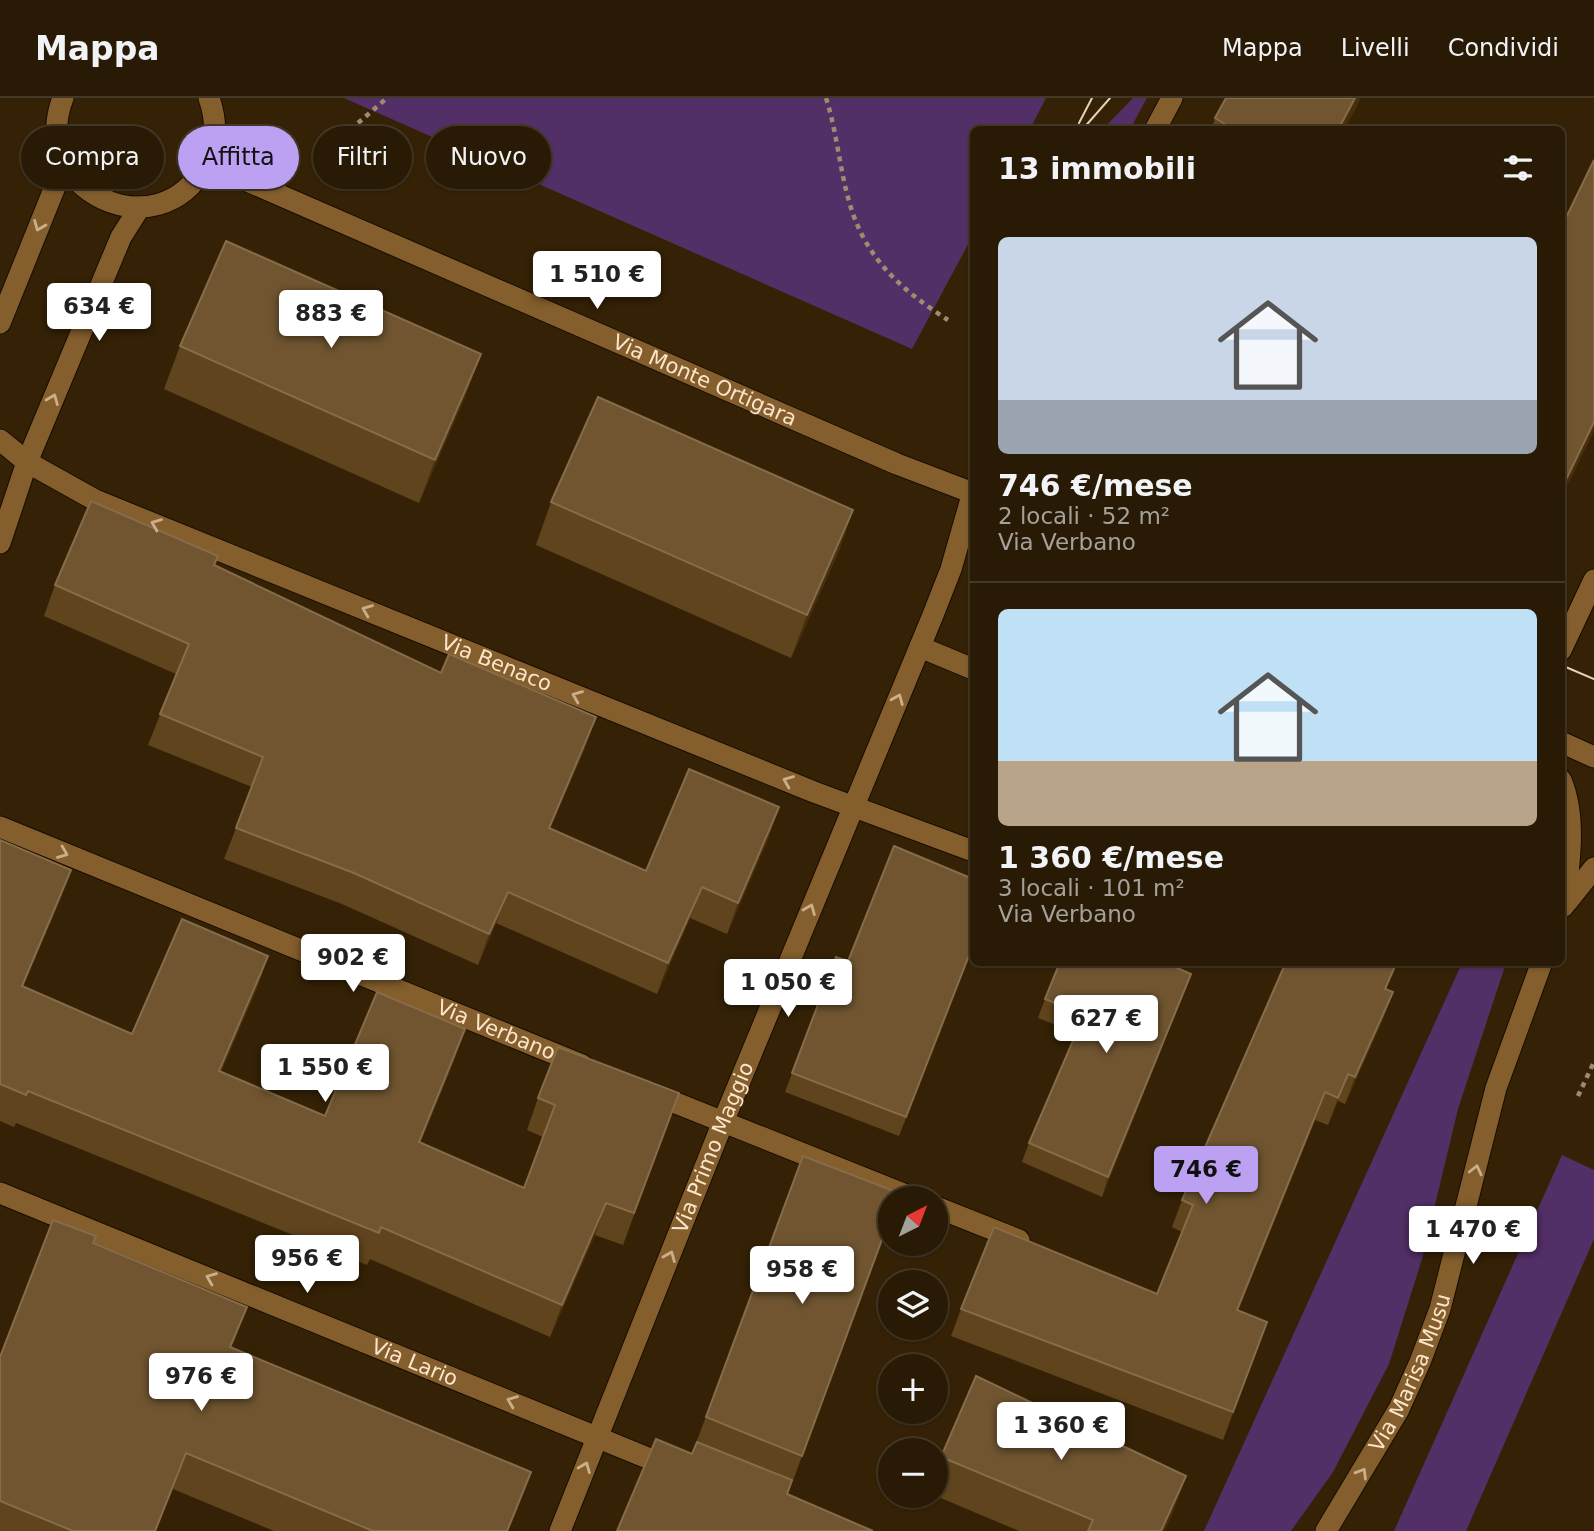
<!DOCTYPE html>
<html lang="it">
<head>
<meta charset="utf-8">
<style>
	body { margin:0; font-family:"DejaVu Sans",sans-serif; background:#342713; color:#f1f3f6; height:100vh; display:flex; flex-direction:column; font-size:26px; white-space:nowrap }
	* { box-sizing:border-box; margin:0 }
	p { font-size:23px; color:#a5a19a }
	.icon { flex:none; width:38px; height:38px; fill:none; stroke:currentColor; stroke-width:2; stroke-linecap:round; stroke-linejoin:round }
	.map { position:relative; flex:1; overflow:hidden }
	.sheet { position:absolute; left:970px; top:28px; width:595px; height:840px; display:flex; flex-direction:column; background:#281a04; border-radius:10px; box-shadow:0 2px 5px #0004,0 0 0 2px #443826 }
	.sheet>* { flex:none }
	.top-card { position:absolute; left:21px; top:28px; width:665px; height:63px; display:flex; gap:14px }
	.needle { width:46px; rotate:42deg }
	.buttons { position:absolute; left:878px; top:1088px; display:grid; gap:14px }
	.buttons a { display:grid; place-items:center; width:70px; height:70px; border-radius:50%; background:#281a04; box-shadow:0 2px 5px #0004,0 0 0 2px #443826; font-size:35px }
	.price { position:absolute; translate:-50% -60px; padding:0 16px; border-radius:7px; background:#fff; color:#222; font-size:23px; line-height:46px; filter:drop-shadow(0 2px 4px #0008) }
	.price::after { content:''; position:absolute; left:50%; top:42px; width:21px; height:16px; margin-left:-10px; background:inherit; clip-path:polygon(0 0,100% 0,50% 100%) }
	.price.on { background:#bca0f2; color:#111 }
	ul { padding:0; list-style:none }
	li { display:grid; align-content:center; gap:14px; height:371px; padding:0 28px }
	li+li { border-top:2px solid #443826 }
	li span { display:grid; place-items:center; height:217px; border-radius:10px; color:#555 }
	li>.icon { margin-inline-start:auto }
	span .icon { width:126px; height:126px; fill:#fffc; stroke-width:1 }
	li b { font-size:30px }
	h2 { display:flex; justify-content:space-between; align-items:center; height:84px; padding:0 28px; font-size:30px }
	.tag { padding:0 24px; border-radius:32px; background:#281a04; box-shadow:0 2px 5px #0004,0 0 0 2px #443826; font-size:24px; line-height:63px }
	.tag.on { background:#bca0f2; color:#111 }
	header { display:flex; align-items:center; gap:42px; box-sizing:border-box; height:98px; padding:0 35px; background:#281a04; border-bottom:2px solid #443826 }
	header strong { font-size:33px }
	nav { display:flex; gap:38px; margin-inline-start:auto; font-size:24px }
	.map>svg:first-child { display:block }
	.green { fill:#532f67 }
	.lines { fill:none; stroke-linecap:round; stroke-linejoin:round }
	.minor-casing { stroke:#180d01; stroke-width:23 }
	.path { stroke:#a08b70; stroke-width:4.5; stroke-dasharray:5 5; stroke-linecap:butt }
	.minor { stroke:#845e2c; stroke-width:21 }
	.tram { stroke:#e7d1b7; stroke-width:2 }
	.wall { fill:#60441d }
	.shaded-wall { fill:#482f0c }
	.building { fill:#705530; stroke:#866c48; stroke-width:2 }
	.oneway { stroke:#cbaf8b }
	.labels { text-anchor:middle; stroke-width:6; stroke-linejoin:round; paint-order:stroke }
	.street-label { font-size:21px; fill:#fbe5cb; stroke:#2b1800 }
</style>
</head>
<body>
<header>
<strong>Mappa</strong>
<nav><a>Mappa</a><a>Livelli</a><a>Condividi</a></nav>
</header>
<div class="map">
<svg width="1594" height="1433" viewBox="0 0 1594 1433">
	<rect width="100%" height="100%" fill="#352206"/>
	<g class="green">
		<polygon points="344,0 1046,0 1030,31 973,32 973,137 912,251"/>
		<polygon points="1133,0 1147,0 1130,31 1103,31"/>
		<polygon points="1462,865 1506,865 1458,1011 1422,1161 1389,1266 1333,1374 1291,1433 1204,1433"/>
		<polygon points="1562,1057 1594,1072 1594,1141 1466,1433 1394,1433"/>
	</g>
	<g class="lines">
		<defs>
			<g id="minor">
				<path d="M 63,0 C 27,93 159,154 205,67 C 217,46 217,23 209,0"/>
				<polyline points="1155,32 1172,0"/>
				<path id="s1" d="M 206,65 L 897,366 L 973,395"/>
				<polyline points="0,225 65,64"/>
				<path id="s2" d="M 0,342 L 27,364 L 95,402 L 814,694 L 973,753"/>
				<polyline points="0,445 27,364 121,139 140,109"/>
				<polyline points="920,549 973,571"/>
				<polyline points="1561,552 1594,482"/>
				<polyline points="1561,644 1594,659"/>
				<path d="M 1561,682 C 1577,720 1569,768 1564,808"/>
				<path id="s3" d="M 0,729 L 582,967"/>
				<polyline points="1567,804 1594,770"/>
				<polyline points="651,995 916,1101"/>
				<path id="s4" d="M 0,1095 L 672,1370"/>
				<polyline points="936,1109 1019,1142"/>
				<path id="s5" d="M 560,1433 L 723,1024 L 933,517 L 951,471 L 973,394"/>
				<path id="s6" d="M 1326,1433 L 1399,1311 L 1420,1264 L 1440,1211 L 1496,990 L 1542,864"/>
			</g>
		</defs>
		<use href="#minor" class="minor-casing"/>
		<g class="path">
			<path d="M 826,0 C 838,37 840,79 853,116 C 871,166 905,194 948,222"/>
			<polyline points="358,25 387,0"/>
			<polyline points="1578,998 1594,964"/>
		</g>
		<use href="#minor" class="minor"/>
		<g class="tram">
			<polyline points="1079,25 1092,0"/>
			<polyline points="1082,32 1110,0"/>
			<polyline points="1561,567 1594,581"/>
		</g>
	</g>
	<g class="wall">
		<polygon points="1226,0 1360,0 1344,32 1211,32 1215,20"/>
		<polygon points="180,248 481,256 465,299 419,405 164,291"/>
		<polygon points="551,404 853,412 838,455 791,560 536,447"/>
		<polygon points="218,458 214,468 585,650 550,730 646,773 779,709 768,741 727,836 690,820 657,896 496,825 478,867 342,806 224,761 252,689 148,647 176,576 44,518 55,487"/>
		<polygon points="0,742 71,772 59,804 23,888 132,936 268,858 257,890 221,974 325,1018 454,963 420,1045 524,1090 543,1039 527,1032 538,1000 679,995 623,1147 595,1137 550,1239 370,1161 367,1167 16,1025 14,1029 0,1023"/>
		<polygon points="973,848 899,1038 785,994 836,859 848,863"/>
		<polygon points="1191,876 1102,1099 1022,1064 1029,1045 1076,935 1038,920 1045,901"/>
		<polygon points="1387,892 1393,894 1383,921 1345,1006 1338,1003 1328,1027 1315,1022 1238,1213 1267,1224 1223,1342 951,1238 961,1211 1157,1196 1182,1134 1172,1129 1182,1102"/>
		<polygon points="803,1058 891,1117 788,1396 692,1356"/>
		<polygon points="93,1145 232,1249 518,1410 508,1433 274,1433 173,1391 156,1433 0,1433 0,1259"/>
		<polygon points="941,1359 1173,1414 1164,1433 1019,1433 936,1398 936,1372"/>
	</g>
	<g class="shaded-wall">
		<polygon points="1355,0 1360,0 1358,6 1344,32 1338,32"/>
		<polygon points="481,256 465,299 419,405 435,362"/>
		<polygon points="1594,324 1594,333 1561,401 1561,392"/>
		<polygon points="853,412 838,455 791,560 807,517"/>
		<polygon points="596,619 585,650 537,761 549,730"/>
		<polygon points="779,709 768,741 727,836 738,805"/>
		<polygon points="71,772 59,804 10,920 22,888"/>
		<polygon points="702,789 690,820 657,896 668,865"/>
		<polygon points="508,794 496,825 478,867 489,836"/>
		<polygon points="268,858 257,890 208,1005 219,973"/>
		<polygon points="1191,876 1184,895 1102,1099 1108,1079"/>
		<polygon points="1393,894 1383,921 1345,1006 1355,979"/>
		<polygon points="465,931 454,963 407,1076 419,1044"/>
		<polygon points="1348,976 1338,1003 1328,1027 1338,1000"/>
		<polygon points="1325,994 1315,1022 1227,1240 1237,1212"/>
		<polygon points="606,1105 595,1137 550,1239 562,1207"/>
		<polygon points="247,1209 234,1244 217,1285 230,1249"/>
		<polygon points="186,1355 156,1433 155,1433"/>
		<polygon points="531,1374 518,1410 508,1433 507,1433"/>
		<polygon points="1186,1378 1173,1414 1164,1433 1161,1433"/>
	</g>
	<g class="building">
		<polygon points="1226,0 1355,0 1338,32 1226,32 1228,28 1215,20"/>
		<polygon points="1594,62 1594,324 1561,392 1561,130"/>
		<polygon points="226,143 481,256 435,362 180,248"/>
		<polygon points="598,299 853,412 807,517 551,404"/>
		<polygon points="91,403 218,458 214,467 441,575 449,556 596,619 549,730 646,773 689,671 779,709 738,805 702,789 668,865 508,794 489,836 354,775 236,730 263,659 160,616 189,546 55,487"/>
		<polygon points="0,742 71,772 22,888 132,936 182,821 268,858 219,973 325,1018 377,894 465,931 419,1044 524,1090 555,1007 538,1000 558,949 679,995 634,1115 606,1105 562,1207 381,1129 379,1135 28,993 26,997 0,986"/>
		<polygon points="894,748 973,781 973,847 906,1019 792,975 836,859 848,863"/>
		<polygon points="1060,864 1164,864 1191,876 1108,1079 1029,1045 1084,917 1045,901"/>
		<polygon points="1286,864 1394,864 1396,866 1385,891 1393,894 1355,979 1348,976 1338,1000 1325,994 1237,1212 1267,1224 1233,1314 961,1211 994,1129 1157,1196 1193,1107 1182,1102"/>
		<polygon points="803,1058 899,1095 897,1101 891,1101 891,1117 802,1358 706,1319"/>
		<polygon points="53,1122 96,1138 93,1145 247,1209 230,1249 531,1374 507,1433 373,1433 186,1355 155,1433 73,1433 0,1403 0,1259"/>
		<polygon points="976,1278 1186,1378 1161,1433 1088,1433 1093,1422 941,1359"/>
		<polygon points="656,1341 692,1356 697,1344 792,1382 787,1396 873,1433 617,1433"/>
	</g>
	<defs><path id="oneway-chevron" d="M-2-3.5L2.5 0L-2 3.5" fill="none" stroke-width="1.6" stroke-linecap="round" stroke-linejoin="round" transform="scale(1.75)"/></defs>
	<g class="oneway">
		<use href="#oneway-chevron" transform="translate(39 128) rotate(112)"/>
		<use href="#oneway-chevron" transform="translate(53 301) rotate(-68)"/>
		<use href="#oneway-chevron" transform="translate(156 426) rotate(-158)"/>
		<use href="#oneway-chevron" transform="translate(367 512) rotate(-158)"/>
		<use href="#oneway-chevron" transform="translate(577 598) rotate(-158)"/>
		<use href="#oneway-chevron" transform="translate(898 601) rotate(-67)"/>
		<use href="#oneway-chevron" transform="translate(788 683) rotate(-158)"/>
		<use href="#oneway-chevron" transform="translate(63 755) rotate(22)"/>
		<use href="#oneway-chevron" transform="translate(810 811) rotate(-68)"/>
		<use href="#oneway-chevron" transform="translate(1476 1072) rotate(-77)"/>
		<use href="#oneway-chevron" transform="translate(670 1158) rotate(-68)"/>
		<use href="#oneway-chevron" transform="translate(211 1180) rotate(-158)"/>
		<use href="#oneway-chevron" transform="translate(512 1303) rotate(-158)"/>
		<use href="#oneway-chevron" transform="translate(585 1369) rotate(-68)"/>
		<use href="#oneway-chevron" transform="translate(1362 1375) rotate(-59)"/>
	</g>
	<g class="labels">
		<g class="street-label">
			<text dy="7" stroke="none"><textPath href="#s1" startOffset="544">Via Monte Ortigara</textPath></text>
			<text dy="7" stroke="none"><textPath href="#s2" startOffset="546">Via Benaco</textPath></text>
			<text dy="7" stroke="none"><textPath href="#s3" startOffset="536">Via Verbano</textPath></text>
			<text dy="7" stroke="none"><textPath href="#s5" startOffset="413">Via Primo Maggio</textPath></text>
			<text dy="7" stroke="none"><textPath href="#s4" startOffset="448">Via Lario</textPath></text>
			<text dy="7" stroke="none"><textPath href="#s6" startOffset="180">Via Marisa Musu</textPath></text>
		</g>
	</g>
</svg>
<div class="buttons">
<a><svg class="needle" viewBox="-14 -14 28 28"><path d="M0-13l5 13h-10z" fill="#e53935"/><path d="M0 13l5-13h-10z" fill="#a5a19a"/></svg></a>
<a><svg class="icon" aria-label="layers" viewBox="0 0 24 24"><path d="M12 4l9 5-9 5-9-5zM3 14l9 5 9-5"/></svg></a>
<a>+</a>
<a>−</a>
</div>
<b class="price" style="left:597px;top:213px">1 510 €</b>
<b class="price" style="left:99px;top:245px">634 €</b>
<b class="price" style="left:331px;top:252px">883 €</b>
<b class="price" style="left:353px;top:896px">902 €</b>
<b class="price" style="left:788px;top:921px">1 050 €</b>
<b class="price" style="left:1106px;top:957px">627 €</b>
<b class="price" style="left:325px;top:1006px">1 550 €</b>
<b class="price on" style="left:1206px;top:1108px">746 €</b>
<b class="price" style="left:1473px;top:1168px">1 470 €</b>
<b class="price" style="left:307px;top:1197px">956 €</b>
<b class="price" style="left:802px;top:1208px">958 €</b>
<b class="price" style="left:201px;top:1315px">976 €</b>
<b class="price" style="left:1061px;top:1364px">1 360 €</b>
<div class="top-card">
<a class="tag">Compra</a>
<a class="tag on">Affitta</a>
<a class="tag">Filtri</a>
<a class="tag">Nuovo</a>
</div>
<section class="sheet">
<h2>13 immobili<svg class="icon" aria-label="filters" viewBox="0 0 24 24"><path d="M4 7h16M4 17h16"/><circle cx="9" cy="7" r="2"/><circle cx="15" cy="17" r="2"/></svg></h2>
<ul>
<li><span style="background:linear-gradient(#c9d6e8 75%,#9aa5b1 0)"><svg class="icon" aria-label="home" viewBox="0 0 24 24"><path d="M3 11l9-7 9 7M6 9v11h12V9"/></svg></span><div><b>746 €/mese</b><p>2 locali · 52 m²</p><p>Via Verbano</p></div></li>
<li><span style="background:linear-gradient(#bfe0f5 70%,#b9a48a 0)"><svg class="icon" aria-label="home" viewBox="0 0 24 24"><path d="M3 11l9-7 9 7M6 9v11h12V9"/></svg></span><div><b>1 360 €/mese</b><p>3 locali · 101 m²</p><p>Via Verbano</p></div></li>
</ul>
</section>
</div>
</body>
</html>
